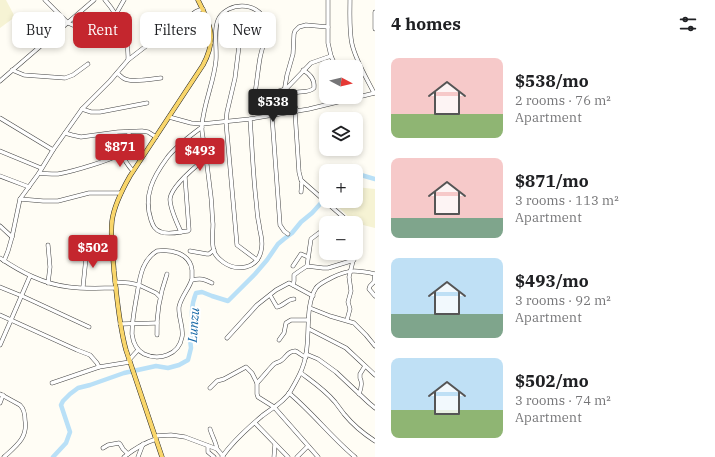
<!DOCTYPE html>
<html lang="en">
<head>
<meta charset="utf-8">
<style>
	body { margin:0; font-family:"IBM Plex Serif",serif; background:#f2f2f2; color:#202124; height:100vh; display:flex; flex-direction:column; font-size:15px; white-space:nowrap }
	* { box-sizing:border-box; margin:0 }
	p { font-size:13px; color:#757577 }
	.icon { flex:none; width:22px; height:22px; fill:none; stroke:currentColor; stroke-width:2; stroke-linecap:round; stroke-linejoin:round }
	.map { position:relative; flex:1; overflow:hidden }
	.panel { display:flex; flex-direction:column; background:#fff; width:340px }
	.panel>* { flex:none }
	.top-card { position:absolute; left:12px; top:12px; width:303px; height:36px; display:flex; gap:8px }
	.needle { width:26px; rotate:97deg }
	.buttons { position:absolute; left:319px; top:60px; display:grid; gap:8px }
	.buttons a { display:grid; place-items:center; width:44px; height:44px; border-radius:8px; background:#fff; box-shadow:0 2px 6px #0003; font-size:20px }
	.price { position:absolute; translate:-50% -34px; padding:0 9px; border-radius:4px; background:#c4262e; color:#fff; font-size:13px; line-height:26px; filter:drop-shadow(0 1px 2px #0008) }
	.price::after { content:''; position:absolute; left:50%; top:24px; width:12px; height:9px; margin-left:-6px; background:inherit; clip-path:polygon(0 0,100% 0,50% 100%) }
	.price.selected { background:#222; color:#fff }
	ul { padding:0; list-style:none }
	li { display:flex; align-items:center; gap:12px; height:100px; padding:0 16px }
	li span { display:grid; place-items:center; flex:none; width:112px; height:80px; border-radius:8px; color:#555 }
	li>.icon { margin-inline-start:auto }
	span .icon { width:48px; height:48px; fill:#fffc; stroke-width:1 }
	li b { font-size:17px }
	h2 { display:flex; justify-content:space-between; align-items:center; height:48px; padding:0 16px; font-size:17px }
	.tag { padding:0 14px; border-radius:8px; background:#fff; box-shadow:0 2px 6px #0003; font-size:14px; line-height:36px }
	.tag.selected { background:#c4262e; color:#fff }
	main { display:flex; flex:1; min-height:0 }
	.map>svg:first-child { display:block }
	.farmland { fill:#f6f3d4 }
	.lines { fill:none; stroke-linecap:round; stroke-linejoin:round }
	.river { stroke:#b9e0f7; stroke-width:4.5 }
	.minor-casing { stroke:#444; stroke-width:4.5 }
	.major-casing { stroke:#222; stroke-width:5 }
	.minor { stroke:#fff; stroke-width:3.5 }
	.major { stroke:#f9d66b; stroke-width:4 }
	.labels { text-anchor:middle; stroke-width:4; stroke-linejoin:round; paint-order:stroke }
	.water-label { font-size:13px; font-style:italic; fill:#1768a6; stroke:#fff }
</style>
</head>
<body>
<main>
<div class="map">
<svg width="375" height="457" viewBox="0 0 375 457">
	<rect width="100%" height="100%" fill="#fffdf5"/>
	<g class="farmland">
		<polygon points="0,0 6,0 15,17 0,28"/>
		<polygon points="356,187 375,189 375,228 355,223 335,204 338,201 356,201"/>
	</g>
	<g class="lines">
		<g class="river">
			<polyline points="356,175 361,175 375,179"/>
			<path d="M 53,457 L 66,443 L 70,432 L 61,405 L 63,401 L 70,394 L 78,388 L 90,385 L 124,373 L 156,366 L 168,368 L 179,365 L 188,360 L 191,348 L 190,339 L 194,333 C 192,318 190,308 196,293 L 202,292 L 212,296 L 228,301 L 255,274 L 267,260 L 278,244 L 284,239 L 292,233 L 301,222 L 312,213 L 321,203 L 326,195"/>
		</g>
		<defs>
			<g id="minor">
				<polyline points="45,0 68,23 89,32"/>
				<path d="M 105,0 C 119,16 129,38 128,60"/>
				<polyline points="328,0 328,43 331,56 336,67"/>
				<path d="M 350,0 C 350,14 349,30 352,44 C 356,61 366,77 374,93"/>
				<polyline points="375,12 375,29"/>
				<polyline points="116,14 124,0"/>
				<polyline points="240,38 235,78 227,112 226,122 237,245 257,260"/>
				<polyline points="190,41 211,43"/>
				<polyline points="12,70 24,75 65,78 73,75 88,64"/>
				<path d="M 117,73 C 120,75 122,78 125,79 C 133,83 152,79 161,78"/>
				<polyline points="0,81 94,0"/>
				<path d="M 292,94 C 299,90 308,94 314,88 C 315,80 310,74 303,70"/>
				<polyline points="292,94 292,100 297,111"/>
				<polyline points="82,109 91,112 100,112 147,103"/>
				<polyline points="295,112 299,172 301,180 350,223"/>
				<polyline points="278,114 282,104 287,75 293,54 294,34 295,31 299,27 306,25 328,27"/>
				<polyline points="272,116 280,225 284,231 288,234"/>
				<polyline points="169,117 191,123 202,124 250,119 309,109 375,93"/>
				<polyline points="0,118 53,150"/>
				<path d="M 250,119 C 252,146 253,173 256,200 C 257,208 257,216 259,224 C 260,235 264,240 261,251 C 257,269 237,272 223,262 C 219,259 215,256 214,251 C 211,242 213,233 213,224 C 212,215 212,206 211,197 C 209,181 207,164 205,149 C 204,141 201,132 202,125 C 204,102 214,82 216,60 C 217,47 213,29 219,18 C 224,10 233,6 242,6 C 248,6 254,8 259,12 C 273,25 263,42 260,58 C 258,69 257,81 255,93 L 255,97 L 256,98 L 286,89 L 311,63 L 331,56"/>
				<polyline points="65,133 72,135 81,137 118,132 142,131 148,132 156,137"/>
				<polyline points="0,151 41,168"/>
				<path d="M 121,154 C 125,160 128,166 133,171"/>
				<path d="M 39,173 C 45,174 51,174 58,174 C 70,172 118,159 126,150 C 130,145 129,138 129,132"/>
				<polyline points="0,176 29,187"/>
				<path d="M 185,177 L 189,230 L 188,231 C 179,232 169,235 161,232 C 155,230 153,226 151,220 C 143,196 153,177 167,158 C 176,146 190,136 202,127"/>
				<polyline points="301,192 302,181"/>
				<polyline points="20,199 43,201 58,201 89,193 121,193"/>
				<polyline points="339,223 343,217"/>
				<polyline points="0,226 12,237"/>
				<path d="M 356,228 C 362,236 358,243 356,251"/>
				<path d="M 181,232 C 177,223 170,209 170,199 C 171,186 196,166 206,158"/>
				<polyline points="48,245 50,267 48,283"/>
				<path d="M 157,251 C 171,249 190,253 192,270 C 192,273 192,276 192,279 C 189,289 181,297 179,307 C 178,317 184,328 182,337 C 179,355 159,361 144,354 C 136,350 133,342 132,334 C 132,323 134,311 136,300 C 138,290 139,278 143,268 C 146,261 150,255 157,251 Z"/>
				<polyline points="190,251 207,254 209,254 214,250"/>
				<path d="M 0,258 C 21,272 43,284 69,287 C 84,289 101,288 116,288"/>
				<path d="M 4,261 L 8,251 L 12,237 L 20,199 L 39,173 L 53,150 L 82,109 L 110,81 L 128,60 L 159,36 C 167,33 173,40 181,35 C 191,28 187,17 194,13 C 196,11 200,10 203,9"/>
				<polyline points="293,266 301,254 308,257"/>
				<polyline points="307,266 311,239 319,233 326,229"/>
				<polyline points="375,274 374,282 370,286 369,289 375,296"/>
				<path d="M 192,280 C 201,278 204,279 212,283"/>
				<polyline points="115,282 129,283 139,285 156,293 160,297"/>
				<polyline points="293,285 294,281 294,275 298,272 307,266 323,268 328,268 354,260"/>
				<polyline points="0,287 22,296 89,327"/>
				<polyline points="83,287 87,248"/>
				<path d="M 270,295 L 274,302 L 277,307 C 284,306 287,299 294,299"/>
				<polyline points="310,308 330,316 354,323 366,335 375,346"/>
				<polyline points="0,315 77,350 90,355 97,363 99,367"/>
				<polyline points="347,320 350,309 348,302 351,291 349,277 355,253"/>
				<polyline points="120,324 157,323"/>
				<polyline points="309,329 346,348 375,375"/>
				<path d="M 157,335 C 156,314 160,294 167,274"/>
				<polyline points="227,338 257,305 276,290 289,283 313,296"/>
				<polyline points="279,340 284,333 286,323 291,320 308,320"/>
				<polyline points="0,345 11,320 30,276"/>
				<polyline points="306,354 318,359 336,372 369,403 375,408"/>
				<polyline points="129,360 138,350"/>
				<path d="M 301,373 C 313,382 325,390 335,402 C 338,406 341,410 344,414 C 353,425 364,434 375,441"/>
				<polyline points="52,383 99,367 130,362"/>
				<path d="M 257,383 C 263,377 268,370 274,364 C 277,362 280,362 282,360 C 286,357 288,351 295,351 C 299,352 301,356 306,357"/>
				<polyline points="210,388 217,381 224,379 246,367 252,373 257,383 257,394 258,397 274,407 318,457"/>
				<path d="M 289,393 C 313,413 331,437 355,457"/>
				<path d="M 0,394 L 20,405 C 24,409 25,414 25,420 C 28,438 16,446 4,457"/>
				<path d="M 359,394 C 361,389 363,383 360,378 L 360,374 L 365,366"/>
				<polyline points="0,403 3,395"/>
				<polyline points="255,423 288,457"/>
				<path d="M 210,429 C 212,436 216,442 217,449"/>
				<polyline points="155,436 171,435 185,437 217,449 223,456"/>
				<polyline points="208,446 208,452 214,457"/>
				<polyline points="103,448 108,445 119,443 120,444 123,449 128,454"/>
				<path d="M 124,457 C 134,449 144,443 156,439"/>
				<polyline points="138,457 143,444"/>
				<path d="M 222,457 C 232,442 249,427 262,416 C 271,409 284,402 290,392 C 297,380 304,368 306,354 C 310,334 305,305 316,288 C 320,283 326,281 331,278 C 349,269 356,270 375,274"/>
				<polyline points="274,457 275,444"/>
				<polyline points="297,457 308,446"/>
			</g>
			<path id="major" d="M 162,457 L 126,350 C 119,325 117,298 114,271 C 113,254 110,238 112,221 C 114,205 122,190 130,176 L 203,65 C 217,39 211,25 198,0"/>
		</defs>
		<use href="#minor" class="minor-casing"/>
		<use href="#major" class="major-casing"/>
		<use href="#minor" class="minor"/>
		<use href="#major" class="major"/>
	</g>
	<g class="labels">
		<g class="water-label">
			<text transform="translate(193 325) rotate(-86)" y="5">Lunzu</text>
		</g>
	</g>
</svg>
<div class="buttons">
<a><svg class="needle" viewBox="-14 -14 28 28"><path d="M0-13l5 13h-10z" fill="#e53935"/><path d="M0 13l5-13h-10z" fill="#757577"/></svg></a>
<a><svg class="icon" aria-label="layers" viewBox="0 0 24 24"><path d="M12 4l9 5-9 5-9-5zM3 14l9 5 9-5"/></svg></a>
<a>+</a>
<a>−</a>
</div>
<b class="price selected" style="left:273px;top:123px">$538</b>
<b class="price" style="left:120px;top:168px">$871</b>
<b class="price" style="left:200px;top:172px">$493</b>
<b class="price" style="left:93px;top:269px">$502</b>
<div class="top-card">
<a class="tag">Buy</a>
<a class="tag selected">Rent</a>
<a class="tag">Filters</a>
<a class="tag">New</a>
</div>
</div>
<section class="panel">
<h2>4 homes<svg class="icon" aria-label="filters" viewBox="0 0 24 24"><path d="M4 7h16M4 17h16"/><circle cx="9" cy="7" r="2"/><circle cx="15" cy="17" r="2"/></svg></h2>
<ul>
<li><span style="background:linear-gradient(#f6c9c9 70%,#8fb573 0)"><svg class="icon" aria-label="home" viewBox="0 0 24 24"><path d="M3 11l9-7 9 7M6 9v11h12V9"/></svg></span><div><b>$538/mo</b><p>2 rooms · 76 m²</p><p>Apartment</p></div></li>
<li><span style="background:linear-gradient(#f6c9c9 75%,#7fa58c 0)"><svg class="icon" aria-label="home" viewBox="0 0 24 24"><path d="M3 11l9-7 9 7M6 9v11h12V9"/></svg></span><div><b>$871/mo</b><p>3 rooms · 113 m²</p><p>Apartment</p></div></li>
<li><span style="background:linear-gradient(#bfe0f5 70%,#7fa58c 0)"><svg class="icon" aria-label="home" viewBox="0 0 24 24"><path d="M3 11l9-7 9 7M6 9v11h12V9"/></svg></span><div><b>$493/mo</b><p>3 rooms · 92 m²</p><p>Apartment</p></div></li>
<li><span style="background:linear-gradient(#bfe0f5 65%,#8fb573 0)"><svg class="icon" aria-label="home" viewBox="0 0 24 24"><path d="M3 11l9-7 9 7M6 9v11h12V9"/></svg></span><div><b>$502/mo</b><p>3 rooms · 74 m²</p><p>Apartment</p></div></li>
</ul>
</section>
</main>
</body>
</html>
